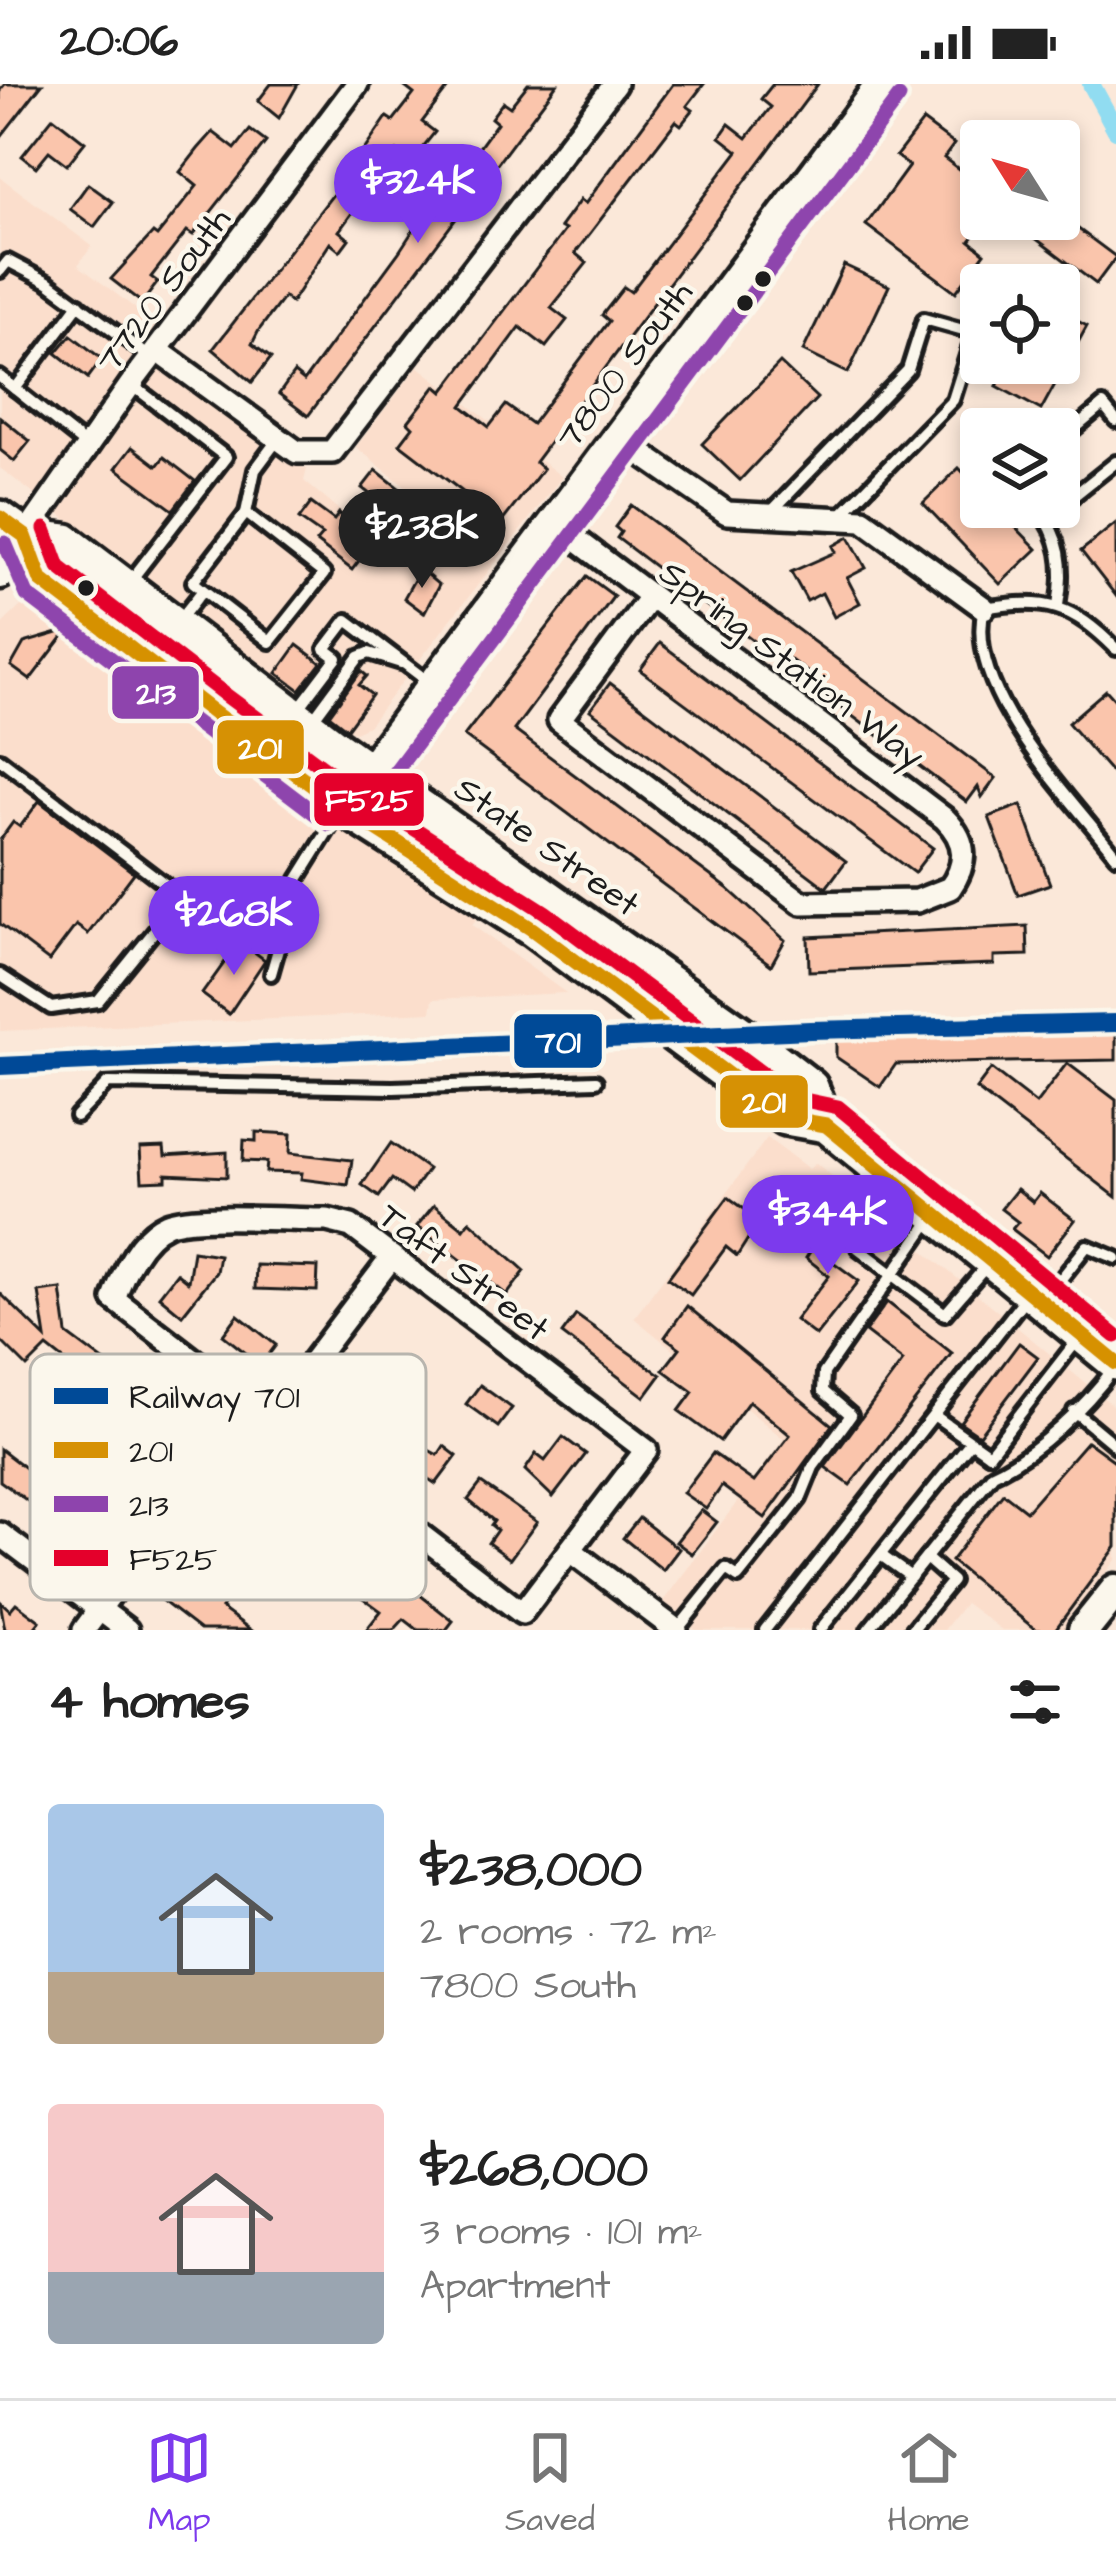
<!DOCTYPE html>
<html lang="en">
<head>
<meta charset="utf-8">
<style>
	body { margin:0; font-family:"Architects Daughter",sans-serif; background:#f2f2f2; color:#222; height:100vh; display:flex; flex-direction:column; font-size:45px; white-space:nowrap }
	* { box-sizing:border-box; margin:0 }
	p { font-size:39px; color:#767676 }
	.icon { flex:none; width:66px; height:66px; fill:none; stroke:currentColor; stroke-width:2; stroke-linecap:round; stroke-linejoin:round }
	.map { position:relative; height:1546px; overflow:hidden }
	.panel { display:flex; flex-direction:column; background:#fff; flex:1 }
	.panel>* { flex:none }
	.needle { width:78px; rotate:307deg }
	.fabs { position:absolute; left:960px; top:36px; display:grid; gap:24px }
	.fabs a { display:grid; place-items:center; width:120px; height:120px; border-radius:12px; background:#fff; box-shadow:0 6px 18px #0003; font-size:60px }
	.price { position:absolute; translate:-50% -102px; padding:0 27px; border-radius:42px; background:#7c3aed; color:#fff; font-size:39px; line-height:78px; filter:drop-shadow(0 3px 6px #0008) }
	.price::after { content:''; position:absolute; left:50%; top:72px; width:36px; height:27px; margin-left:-18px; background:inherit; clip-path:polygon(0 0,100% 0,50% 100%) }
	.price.selected { background:#222; color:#fff }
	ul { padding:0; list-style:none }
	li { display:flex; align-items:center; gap:36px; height:300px; padding:0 48px }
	li span { display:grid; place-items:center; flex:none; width:336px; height:240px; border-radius:12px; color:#555 }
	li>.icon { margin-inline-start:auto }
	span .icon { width:144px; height:144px; fill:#fffc; stroke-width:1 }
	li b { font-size:51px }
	h2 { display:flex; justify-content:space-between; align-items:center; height:144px; padding:0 48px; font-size:51px }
	.status { display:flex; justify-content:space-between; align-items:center; height:84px; padding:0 60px; background:#fff; direction:ltr }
	.status svg { height:33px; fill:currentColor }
	.dock { display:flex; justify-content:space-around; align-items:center; height:168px; border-top:3px solid #e0e0e0; background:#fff; font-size:33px; color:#767676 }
	.dock a { display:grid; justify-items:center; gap:6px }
	.dock .selected { color:#7c3aed }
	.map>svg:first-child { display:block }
	.built { fill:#fbdecc }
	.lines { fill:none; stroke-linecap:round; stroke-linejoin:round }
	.canal { stroke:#91dcf1; stroke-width:18 }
	.building { fill:#fac5ac; stroke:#1c1c1c; stroke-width:3 }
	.lane-casing { stroke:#1c1c1c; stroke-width:20 }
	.street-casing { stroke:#1c1c1c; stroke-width:30 }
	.secondary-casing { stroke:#1c1c1c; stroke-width:39 }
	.primary-casing { stroke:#1c1c1c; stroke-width:42 }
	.lane { stroke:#fbf7ec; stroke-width:10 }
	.street { stroke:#fbf7ec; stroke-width:21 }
	.secondary { stroke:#fbf7ec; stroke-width:30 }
	.primary { stroke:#fbf7ec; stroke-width:33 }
	.bus-1-casing { stroke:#fbf7ec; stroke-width:24 }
	.bus-2-casing { stroke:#fbf7ec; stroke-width:24 }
	.bus-3-casing { stroke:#fbf7ec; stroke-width:24 }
	.bus-1 { stroke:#d69104; stroke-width:15 }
	.bus-2 { stroke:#8e44ad; stroke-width:15 }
	.bus-3 { stroke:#e4002b; stroke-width:15 }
	.rail-1-casing { stroke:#fbf7ec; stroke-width:27 }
	.rail-1 { stroke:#004a97; stroke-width:18 }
	.bus-dot { fill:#1c1c1c; stroke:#fbf7ec; stroke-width:4.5 }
	.labels { text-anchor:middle; stroke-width:9; stroke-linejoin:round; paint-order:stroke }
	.street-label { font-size:36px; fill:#1c1c1c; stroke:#fbf7ec }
	.key { fill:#fbf7ec; stroke:#b8b5ae; stroke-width:3 }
	.key-label { font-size:33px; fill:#1c1c1c }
	.line-badge { stroke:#fbf7ec; stroke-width:4.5 }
	.badge-label { font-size:33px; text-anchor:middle; font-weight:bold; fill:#fff }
</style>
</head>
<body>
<div class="status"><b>20:06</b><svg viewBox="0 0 49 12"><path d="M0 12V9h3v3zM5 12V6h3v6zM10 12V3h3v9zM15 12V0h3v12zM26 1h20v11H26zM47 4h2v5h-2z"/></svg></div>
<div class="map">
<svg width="1116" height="1546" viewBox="0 0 1116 1546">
	<rect width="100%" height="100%" fill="#fbe8d9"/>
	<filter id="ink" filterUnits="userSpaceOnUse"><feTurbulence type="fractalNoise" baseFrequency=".00833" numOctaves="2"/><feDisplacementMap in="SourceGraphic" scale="24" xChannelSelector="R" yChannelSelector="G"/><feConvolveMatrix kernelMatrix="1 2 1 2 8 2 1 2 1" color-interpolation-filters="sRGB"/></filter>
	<g filter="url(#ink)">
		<g class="built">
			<polygon points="0,93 92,162 78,181 156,240 137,267 284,377 307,385 304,397 375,456 412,408 356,363 418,282 562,393 368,642 355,648 335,641 0,384"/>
			<polygon points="36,520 54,527 318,731 480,829 472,841 566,909 433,915 431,928 0,947 0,542 21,522"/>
			<polygon points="767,1054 809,1085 816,1079 1116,1324 1116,1476 1063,1546 1002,1546 965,1519 944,1546 696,1546 661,1520 784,1355 634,1234"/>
		</g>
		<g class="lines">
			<polyline class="canal" points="1091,0 1116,46"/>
		</g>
		<g class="building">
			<polygon points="5,0 42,0 0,54 0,6"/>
			<polygon points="271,0 298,0 279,34 258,17"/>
			<polygon points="401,0 451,0 422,38 435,48 411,78 397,67 368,103 349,88 387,33 393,37 414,10"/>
			<polygon points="528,0 557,0 308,332 279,310 294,289 304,297 399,168 435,113 428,108 448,82 459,91 497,39 491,34 503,18 510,23"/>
			<polygon points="673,0 704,0 687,22 693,26 681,41 676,37 575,169 587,179 551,224 567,236 546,263 520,243 462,322 489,343 506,321 532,340 609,237 602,231 624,203 631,208 738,67 720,53 729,40 747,54 771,23 761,15 773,0 818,0 535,378 543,385 502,438 400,360 413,343 408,338 436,302 443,308 565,146 560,143 580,116 585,120"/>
			<polygon points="53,33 85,58 67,81 49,67 36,83 22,72"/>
			<polygon points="923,37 954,60 944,74 969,93 981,78 981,143 970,157 985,169 956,208 866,141 909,82 896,72"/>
			<polygon points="250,46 266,58 193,151 187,147 151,193 158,198 142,219 111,195 153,149 157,152 197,102 180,88 198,65 213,48 235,65"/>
			<polygon points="88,100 113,118 94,143 70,125"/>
			<polygon points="334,109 355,125 339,147 349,155 340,167 330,159 291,219 284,213 259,246 252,260 271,274 252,298 213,265"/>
			<polygon points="1010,135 1065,135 1116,173 1096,200"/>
			<polygon points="844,181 889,202 848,289 803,267"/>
			<polygon points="1059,227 1087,242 1041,326 997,302 1010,279 1059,279"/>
			<polygon points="71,251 102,275 88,294 56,269"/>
			<polygon points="780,279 817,314 740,396 702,360"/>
			<polygon points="0,333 30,357 14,377 0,366"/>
			<polygon points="132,363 157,382 164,373 195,397 173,426 116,384"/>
			<polygon points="959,384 981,407 981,423 996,423 1037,465 1000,500 923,419"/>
			<polygon points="376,386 409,412 395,430 362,404"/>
			<polygon points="311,419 334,436 339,429 374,457 352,486 316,458 322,451 299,435"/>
			<polygon points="631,421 996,694 982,713 978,703 967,718 803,595 807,588 785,572 781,578 617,454 621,448 615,443"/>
			<polygon points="440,436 467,457 453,475 425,454"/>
			<polygon points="1116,439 1116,512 1081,467"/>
			<polygon points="849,453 866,484 847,494 860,519 834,533 822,509 807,517 791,488 836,468 833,462"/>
			<polygon points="420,485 439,501 424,529 404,514"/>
			<polygon points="587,492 614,512 514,646 727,804 785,856 771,881 464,652"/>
			<polygon points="68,546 30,596 11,582 24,559"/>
			<polygon points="660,559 933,764 914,789 640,586"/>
			<polygon points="297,561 321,579 300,606 277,589"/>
			<polygon points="361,587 367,592 359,601 372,611 347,645 329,631"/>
			<polygon points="610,599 846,777 826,804 590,626"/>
			<polygon points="1106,606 1116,617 1116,694 1068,639"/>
			<polygon points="39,717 134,789 88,850 76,841 49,877 0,840 0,756 13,738 20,743"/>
			<polygon points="1021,721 1050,800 1018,811 989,733"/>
			<polygon points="1027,842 1028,871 994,872 994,880 809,887 808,853"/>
			<polygon points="240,857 265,876 229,930 202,910"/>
			<polygon points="1116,947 1116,976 896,980 880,1003 836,973 836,955"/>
			<polygon points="1067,979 1116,1016 1116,1113 976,1005 991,985 1036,1020"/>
			<polygon points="256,1048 291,1050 290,1069 352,1076 348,1101 301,1095 302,1089 266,1088 267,1078 243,1077 244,1056 256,1057"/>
			<polygon points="391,1059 428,1085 411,1109 392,1095 379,1113 362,1101"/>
			<polygon points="164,1063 165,1072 227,1068 227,1093 166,1090 166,1096 142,1097 140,1064"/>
			<polygon points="1017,1105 1033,1118 1040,1109 1075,1136 1047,1172 1012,1145 1018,1138 1001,1125"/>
			<polygon points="728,1113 747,1127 757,1114 769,1122 737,1172 726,1163 691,1211 668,1194"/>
			<polygon points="434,1121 464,1145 470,1137 525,1187 507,1211 417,1142"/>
			<polygon points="835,1129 854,1144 829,1175 859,1197 816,1252 795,1236 829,1192 806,1174"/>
			<polygon points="193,1167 219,1171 216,1188 182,1231 159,1212 177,1189 188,1198"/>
			<polygon points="256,1181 318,1183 317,1207 255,1205"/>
			<polygon points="61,1205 67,1250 121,1290 127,1283 158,1307 117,1360 103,1349 125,1320 119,1315 123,1309 100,1291 94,1300 47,1263 27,1283 0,1256 0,1209 46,1254 39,1208"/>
			<polygon points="887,1218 952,1269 850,1401 825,1383 903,1277 865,1248"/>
			<polygon points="687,1222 832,1341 765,1434 722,1402 706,1425 683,1409 713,1369 754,1398 790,1351 749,1317 720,1357 679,1327 693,1308 663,1286 680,1264 665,1253"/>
			<polygon points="238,1231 276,1261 261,1281 223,1251"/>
			<polygon points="576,1231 661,1291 645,1313 562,1250"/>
			<polygon points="1019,1259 1038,1273 979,1351 960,1338"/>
			<polygon points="341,1301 419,1361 438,1371 444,1362 457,1372 436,1400 424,1392 419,1398 324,1322"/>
			<polygon points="480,1301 512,1324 498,1343 466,1320"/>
			<polygon points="181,1319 202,1343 181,1362 171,1349 137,1394 143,1398 125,1421 116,1415 98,1439 105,1444 90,1462 0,1397 0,1365 25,1384 43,1358 60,1369 47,1387 90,1423 119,1383 113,1378"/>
			<polygon points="563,1353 586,1370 553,1413 525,1386 536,1370 545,1377"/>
			<polygon points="1087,1357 1116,1378 1116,1463 1055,1546 1036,1546 951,1477 1003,1409 1026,1427"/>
			<polygon points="481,1399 537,1438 510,1475 488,1459 497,1446 491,1441 494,1437 468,1416"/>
			<polygon points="701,1426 717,1438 692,1470 676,1458"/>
			<polygon points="639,1434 679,1465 663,1486 623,1454"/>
			<polygon points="338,1446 453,1537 446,1546 418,1546 404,1535 394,1546 366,1546 381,1527 363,1514 368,1509 316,1476"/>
			<polygon points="217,1447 236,1462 223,1479 243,1493 221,1524 251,1546 200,1546 161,1516"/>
			<polygon points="0,1517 10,1526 16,1519 40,1537 33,1546 5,1546"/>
		</g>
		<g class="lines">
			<defs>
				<g id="lane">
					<polyline points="0,187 8,177 48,198 151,274"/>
					<polyline points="0,293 87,362"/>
					<polyline points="15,305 79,220"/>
					<polyline points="1059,358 1103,321 1116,337"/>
					<path d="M 1037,423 C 1061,453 1065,483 1058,521"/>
					<polyline points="246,429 255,386 278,355"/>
					<polyline points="769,430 908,286 924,235 974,249 953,316 841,431"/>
					<polyline points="1046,434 1116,378"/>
					<polyline points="128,500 226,373 131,300"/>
					<polyline points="178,538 203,506 270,558 324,490 246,429 193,498 203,506"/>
					<path d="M 1116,565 C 1071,520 1047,514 984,524 C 963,606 1069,711 1116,772"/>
					<polyline points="296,628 337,574 325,565 347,536 430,599"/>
					<polyline points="311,638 359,573 369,569 401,579"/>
					<polyline points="0,675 182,813 98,917 51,924 0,891"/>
					<polyline points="271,890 298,795 341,726"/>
					<polyline points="76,1032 108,999 393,1004 596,997"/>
					<polyline points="858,1164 945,1230 989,1179"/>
					<polyline points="1046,1214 1087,1162 1116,1174"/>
					<polyline points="1074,1327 1116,1362"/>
					<polyline points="935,1332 989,1370"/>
					<polyline points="989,1370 1079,1254"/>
					<polyline points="882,1472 911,1493"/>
					<polyline points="677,1546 726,1485 738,1493 800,1415 813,1383 851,1331 823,1307 824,1289 930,1137"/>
					<polyline points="765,1546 1027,1212"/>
					<polyline points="820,1546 969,1360"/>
					<path d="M 868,1546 L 993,1390 C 1038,1369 1085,1323 1114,1284"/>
					<polyline points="912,1546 952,1497 926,1474"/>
				</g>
				<g id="street">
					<polyline points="157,266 297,368 332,368 615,0"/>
					<polyline points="617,353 727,429 863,436 984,524"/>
					<path d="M 553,438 L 945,735 C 967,757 968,779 950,804 L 917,817 L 802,819 L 559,636 L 650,513"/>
					<polyline points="25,452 131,300 357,0"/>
					<path d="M 327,1136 L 351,1142 L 646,1366 L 522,1529 L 114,1215 C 123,1189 140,1152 167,1140 C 192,1129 293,1136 327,1136 Z"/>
					<polyline points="0,1450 127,1546"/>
					<polyline points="570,1466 676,1546"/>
					<polyline points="84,1546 183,1413 285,1314 392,1173"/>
				</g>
				<g id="secondary">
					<polyline points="0,489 25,452"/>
					<polyline points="342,723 882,0"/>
					<polyline points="1084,1546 1116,1506"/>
				</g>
				<g id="primary">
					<polyline points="0,434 25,452 66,457 339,665 749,955 811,1003 826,1041"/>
					<polyline points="25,452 41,496 214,629 342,723 532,845 786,1034 826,1041 1116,1279"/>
				</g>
			</defs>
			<use href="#lane" class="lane-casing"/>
			<use href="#street" class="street-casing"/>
			<use href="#secondary" class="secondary-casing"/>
			<use href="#primary" class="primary-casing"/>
			<use href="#lane" class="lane"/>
			<use href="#street" class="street"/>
			<use href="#secondary" class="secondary"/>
			<use href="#primary" class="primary"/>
			<defs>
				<polyline id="bus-1" points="0,434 25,452 41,496 214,629 342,723 532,845 786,1034 826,1041 1116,1279"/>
				<g id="bus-2">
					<polyline points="5,459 27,511 329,740"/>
					<polyline points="359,736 899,13"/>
				</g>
				<polyline id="bus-3" points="45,445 59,483 227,612 354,706 545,828 795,1014 838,1023 1116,1252"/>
			</defs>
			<use href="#bus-1" class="bus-1-casing"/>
			<use href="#bus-2" class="bus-2-casing"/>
			<use href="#bus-3" class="bus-3-casing"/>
			<use href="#bus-1" class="bus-1"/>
			<use href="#bus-2" class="bus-2"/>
			<use href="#bus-3" class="bus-3"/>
			<defs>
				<polyline id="rail-1" points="0,982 810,946 1116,939"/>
			</defs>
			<use href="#rail-1" class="rail-1-casing"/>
			<use href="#rail-1" class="rail-1"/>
		</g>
	</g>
	<g class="bus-dot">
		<circle cx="763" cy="195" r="10"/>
		<circle cx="745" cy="219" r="10"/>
		<circle cx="86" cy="504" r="10"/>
	</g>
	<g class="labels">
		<g class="street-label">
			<text transform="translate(162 205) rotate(-53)" y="13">7720 South</text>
			<text transform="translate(623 280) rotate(-53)" y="13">7800 South</text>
			<text transform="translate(793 579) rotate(37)" y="13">Spring Station Way</text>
			<text transform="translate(548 761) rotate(35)" y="13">State Street</text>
			<text transform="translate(465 1187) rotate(37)" y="13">Taft Street</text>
		</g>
	</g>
	<rect x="30" y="1270" width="396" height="246" rx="18" class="key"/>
	<rect x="54" y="1304" width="54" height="16" fill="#004a97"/>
	<rect x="54" y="1358" width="54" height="16" fill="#d69104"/>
	<rect x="54" y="1412" width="54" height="16" fill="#8e44ad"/>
	<rect x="54" y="1466" width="54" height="16" fill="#e4002b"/>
	<g class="key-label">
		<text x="129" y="1324">Railway 701</text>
		<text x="129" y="1378">201</text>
		<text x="129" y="1432">213</text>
		<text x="129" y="1486">F525</text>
	</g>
	<g class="line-badge">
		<rect x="110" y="580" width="91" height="57" rx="12" fill="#8e44ad"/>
		<rect x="215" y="634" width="91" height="58" rx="12" fill="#d69104"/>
		<rect x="312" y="687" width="114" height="57" rx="12" fill="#e4002b"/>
		<rect x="512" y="928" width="92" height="58" rx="12" fill="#004a97"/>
		<rect x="718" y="989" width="92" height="57" rx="12" fill="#d69104"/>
	</g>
	<g class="badge-label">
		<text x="156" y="620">213</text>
		<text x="260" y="675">201</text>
		<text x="369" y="727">F525</text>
		<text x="558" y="969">701</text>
		<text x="764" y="1029">201</text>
	</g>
</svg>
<div class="fabs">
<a><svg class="needle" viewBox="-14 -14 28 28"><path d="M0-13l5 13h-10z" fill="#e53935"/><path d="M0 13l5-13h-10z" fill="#767676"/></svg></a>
<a><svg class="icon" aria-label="locate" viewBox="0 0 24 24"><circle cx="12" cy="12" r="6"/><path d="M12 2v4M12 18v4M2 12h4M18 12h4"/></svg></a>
<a><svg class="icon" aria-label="layers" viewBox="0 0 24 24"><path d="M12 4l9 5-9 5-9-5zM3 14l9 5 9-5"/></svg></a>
</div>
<b class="price" style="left:418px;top:162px">$324K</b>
<b class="price selected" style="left:422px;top:507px">$238K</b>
<b class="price" style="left:234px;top:894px">$268K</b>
<b class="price" style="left:828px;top:1193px">$344K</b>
</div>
<section class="panel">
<h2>4 homes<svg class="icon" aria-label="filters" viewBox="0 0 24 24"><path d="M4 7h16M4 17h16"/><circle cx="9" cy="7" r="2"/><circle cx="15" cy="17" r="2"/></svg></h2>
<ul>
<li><span style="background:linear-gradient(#a9c7e8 70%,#b9a48a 0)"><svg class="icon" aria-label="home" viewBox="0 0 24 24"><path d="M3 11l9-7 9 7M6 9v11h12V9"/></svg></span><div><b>$238,000</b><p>2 rooms · 72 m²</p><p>7800 South</p></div></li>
<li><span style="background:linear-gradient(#f6c9c9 70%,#9aa5b1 0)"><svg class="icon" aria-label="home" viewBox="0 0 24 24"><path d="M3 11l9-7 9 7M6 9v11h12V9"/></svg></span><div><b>$268,000</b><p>3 rooms · 101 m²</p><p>Apartment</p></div></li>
</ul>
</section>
<nav class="dock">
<a class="selected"><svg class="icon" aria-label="map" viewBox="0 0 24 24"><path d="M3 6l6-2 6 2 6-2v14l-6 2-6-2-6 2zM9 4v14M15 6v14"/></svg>Map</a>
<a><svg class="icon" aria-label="saved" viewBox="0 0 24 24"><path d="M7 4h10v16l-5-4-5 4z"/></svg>Saved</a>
<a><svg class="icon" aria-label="home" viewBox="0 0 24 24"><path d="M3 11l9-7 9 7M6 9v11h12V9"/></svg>Home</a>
</nav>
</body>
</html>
